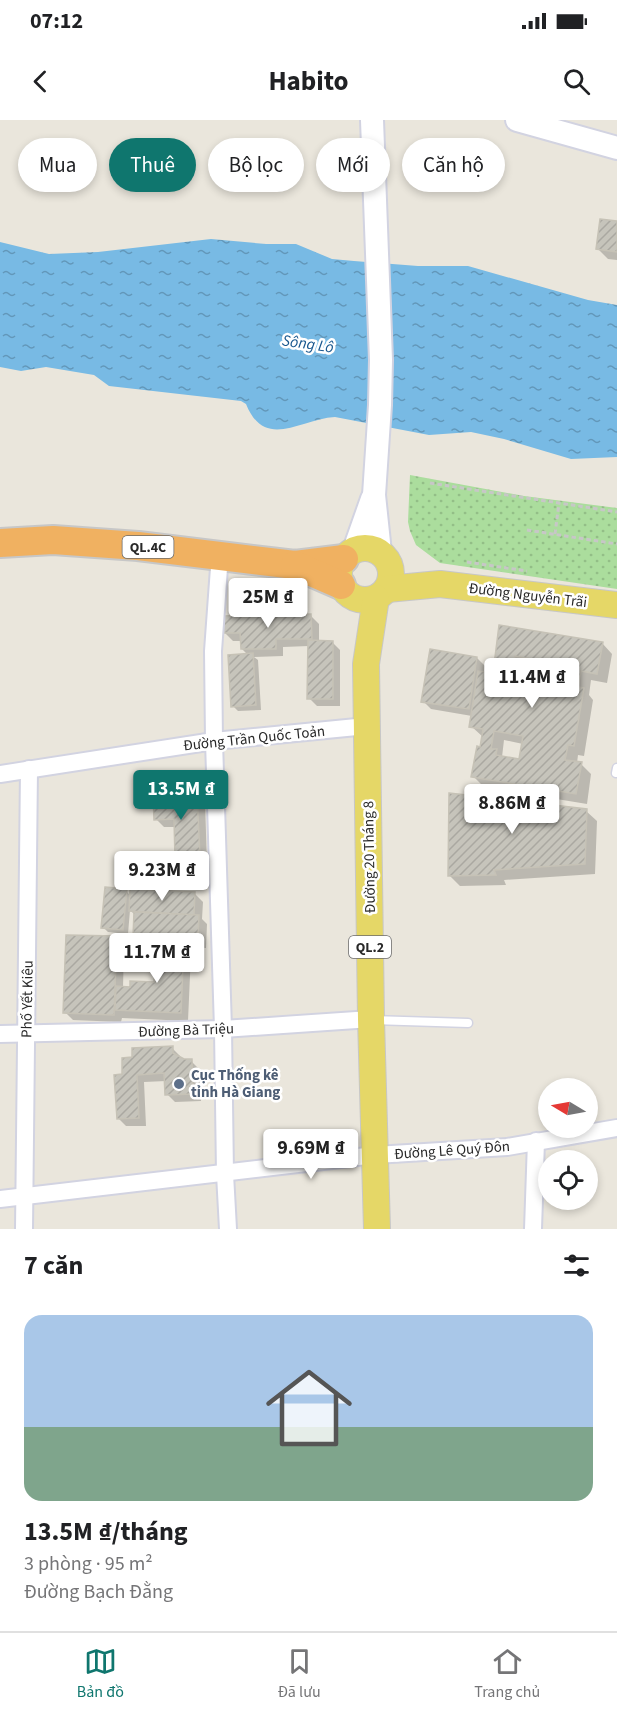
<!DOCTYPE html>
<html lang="vi">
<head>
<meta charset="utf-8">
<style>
	body { margin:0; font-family:"Source Sans 3",sans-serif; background:#f2f2f2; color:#202124; height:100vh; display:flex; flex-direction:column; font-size:22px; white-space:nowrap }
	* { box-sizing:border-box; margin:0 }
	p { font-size:20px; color:#757577 }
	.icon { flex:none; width:33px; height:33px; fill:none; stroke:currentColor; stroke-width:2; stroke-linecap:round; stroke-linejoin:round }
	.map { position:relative; height:1109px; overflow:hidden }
	.panel { display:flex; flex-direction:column; background:#fff; flex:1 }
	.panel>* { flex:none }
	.banner { position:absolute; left:18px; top:18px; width:582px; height:54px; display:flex; gap:12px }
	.needle { width:39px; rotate:280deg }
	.fabs { position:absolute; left:538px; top:958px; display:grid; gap:12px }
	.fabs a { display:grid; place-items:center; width:60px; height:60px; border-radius:50%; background:#fff; box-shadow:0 3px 9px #0003; font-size:30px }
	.price { position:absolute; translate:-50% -51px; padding:0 14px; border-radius:6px; background:#fff; color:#222; font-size:20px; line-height:39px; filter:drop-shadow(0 2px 3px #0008) }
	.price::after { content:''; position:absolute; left:50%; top:36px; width:18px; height:14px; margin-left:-9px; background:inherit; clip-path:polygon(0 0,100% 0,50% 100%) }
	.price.selected { background:#0f766e; color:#fff }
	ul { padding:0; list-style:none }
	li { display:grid; align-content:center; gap:12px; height:318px; padding:0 24px }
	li+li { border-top:2px solid #e0e0e0 }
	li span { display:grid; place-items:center; height:186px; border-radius:18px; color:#555 }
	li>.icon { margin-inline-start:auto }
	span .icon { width:108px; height:108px; fill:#fffc; stroke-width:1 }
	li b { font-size:26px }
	h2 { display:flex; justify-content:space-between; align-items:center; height:72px; padding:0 24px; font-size:26px }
	.chip { padding:0 21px; border-radius:27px; background:#fff; box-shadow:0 3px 9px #0003; font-size:21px; line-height:54px }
	.chip.selected { background:#0f766e; color:#fff }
	.status { display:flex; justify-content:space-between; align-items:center; height:42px; padding:0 30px; background:#fff; direction:ltr }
	.status svg { height:16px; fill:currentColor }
	header { display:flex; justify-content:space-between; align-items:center; height:78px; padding:0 24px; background:#fff; font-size:27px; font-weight:700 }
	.dock { display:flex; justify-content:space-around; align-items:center; height:84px; border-top:2px solid #e0e0e0; background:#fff; font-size:16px; color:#757577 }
	.dock a { display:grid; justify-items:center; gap:3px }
	.dock .selected { color:#0f766e }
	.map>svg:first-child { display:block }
	.green { fill:url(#green-dots) }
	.water { fill:url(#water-ripples) }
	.shadow { fill:#0003; fill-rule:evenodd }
	.building { fill:url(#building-hatch); stroke:#c6c2b6; stroke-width:1.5; fill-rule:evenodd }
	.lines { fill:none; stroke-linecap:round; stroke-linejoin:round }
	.lane-casing { stroke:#d2d3e1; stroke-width:11 }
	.street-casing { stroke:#d2d3e1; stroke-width:20 }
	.secondary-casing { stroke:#d2d3e1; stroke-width:26 }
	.primary-casing { stroke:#c7c7c7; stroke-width:28 }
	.highway-casing { stroke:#c7c7c7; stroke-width:32 }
	.path { stroke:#c7c7c7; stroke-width:3; stroke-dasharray:4.5 3; stroke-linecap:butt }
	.lane { stroke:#fff; stroke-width:8 }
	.street { stroke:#fff; stroke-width:16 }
	.secondary { stroke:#fff; stroke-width:22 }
	.primary { stroke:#e5d767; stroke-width:26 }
	.highway { stroke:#f0b161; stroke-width:28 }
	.service-dot { fill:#5c6f8a; stroke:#fff; stroke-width:2 }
	.labels { text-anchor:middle; stroke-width:5; stroke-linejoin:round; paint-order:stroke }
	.shield { fill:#fff; stroke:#696969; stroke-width:1.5 }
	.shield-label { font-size:14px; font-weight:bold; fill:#292929 }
	.street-label { font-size:15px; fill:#292929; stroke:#fff }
	.service-label { font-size:15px; font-weight:bold; fill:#4e5e75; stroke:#fff; text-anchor:start }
	.water-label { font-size:16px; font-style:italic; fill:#18578e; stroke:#fff }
</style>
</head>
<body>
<div class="status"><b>07:12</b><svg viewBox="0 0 49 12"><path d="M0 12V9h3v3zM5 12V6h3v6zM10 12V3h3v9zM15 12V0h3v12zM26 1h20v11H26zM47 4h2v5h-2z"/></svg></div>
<header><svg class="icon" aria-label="back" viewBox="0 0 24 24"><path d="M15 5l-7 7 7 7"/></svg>Habito<svg class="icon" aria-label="search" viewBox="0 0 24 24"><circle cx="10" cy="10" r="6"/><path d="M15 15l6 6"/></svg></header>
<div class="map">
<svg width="617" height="1109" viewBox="0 0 617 1109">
	<defs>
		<pattern id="green-dots" width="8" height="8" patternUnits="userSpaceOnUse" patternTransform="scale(1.5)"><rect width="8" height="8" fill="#abdd9d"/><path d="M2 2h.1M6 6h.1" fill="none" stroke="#93be87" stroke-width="1.8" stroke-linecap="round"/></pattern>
		<pattern id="water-ripples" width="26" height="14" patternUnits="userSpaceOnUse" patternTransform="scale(1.5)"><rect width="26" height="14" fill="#78bae4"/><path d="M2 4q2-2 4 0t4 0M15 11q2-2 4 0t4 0" fill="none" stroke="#6297b9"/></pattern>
		<pattern id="building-hatch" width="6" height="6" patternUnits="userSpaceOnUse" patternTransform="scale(1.5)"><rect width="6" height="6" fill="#c6c4bb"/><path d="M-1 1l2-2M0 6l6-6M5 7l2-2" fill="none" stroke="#aaa8a1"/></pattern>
	</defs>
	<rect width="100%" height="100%" fill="#eae6dc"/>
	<polygon class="green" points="410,355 524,376 617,388 617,469 440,443 416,425 410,411 408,402"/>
	<path class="water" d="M 211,119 L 266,124 L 296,124 L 332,139 L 354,141 L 418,146 L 468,146 L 588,180 L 617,185 L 617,337 L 571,339 L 504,319 L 471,312 L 429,315 L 335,297 C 300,299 265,331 246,284 L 241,281 L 109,266 L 94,255 L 46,247 L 21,251 L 0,247 L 0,122 L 49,134 L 98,132 Z"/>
	<g class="shadow">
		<polygon points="617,102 617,140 608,139 598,129"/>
		<polygon points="277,493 280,496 311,496 319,504 319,522 332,522 340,530 340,586 317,586 309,578 309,526 283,527 283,536 254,537 258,540 261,590 238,591 233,586 248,535 242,529 242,521 233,521 225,513 260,496"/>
		<path d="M 501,506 L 602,523 L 612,534 L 607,563 L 591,560 L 589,575 L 593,580 L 584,636 L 578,635 L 577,643 L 581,644 L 591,654 L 587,684 L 484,667 L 473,656 L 483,617 L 471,606 L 472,596 L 431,589 L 423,581 L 477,538 L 485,546 L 484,553 L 495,555 ZM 525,546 L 536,548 L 534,562 L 517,559 L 518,549 L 524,550 ZM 504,620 L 523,624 L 520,641 L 502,637 Z"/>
		<polygon points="197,674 205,682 207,744 185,745 177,737 175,707 164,707 156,699"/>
		<polygon points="586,691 597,701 595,754 504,760 506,765 460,766 449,755"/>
		<polygon points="126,771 131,776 195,774 203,782 202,799 207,804 206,828 185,827 191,833 188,901 122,898 121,902 73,900 65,892 116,818 124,826 123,868 131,868 156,863 157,825 143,825 135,817 136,796 130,790 128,814 108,812 103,807"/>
		<polygon points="172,928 180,936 181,939 191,941 199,949 201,981 175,982 167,974 166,961 144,962 146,1006 126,1006 118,998 124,956"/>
	</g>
	<g class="building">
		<polygon points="600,99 617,101 617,132 596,129"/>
		<polygon points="277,491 278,495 311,494 312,519 276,519 276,529 241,529 240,513 224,513 223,496 259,495 259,492"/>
		<path d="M 499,505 L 603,522 L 597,554 L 581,551 L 578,567 L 584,568 L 574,626 L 568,625 L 565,640 L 582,642 L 576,674 L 471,657 L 477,626 L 480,627 L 483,609 L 469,607 L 478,551 L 493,553 ZM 515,536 L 536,540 L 533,560 L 506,556 L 508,539 L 514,540 ZM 494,611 L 523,616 L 519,639 L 496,635 L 497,629 L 491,629 Z"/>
		<polygon points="308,520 333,521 333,579 307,579"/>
		<polygon points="430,529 477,537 469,589 421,582"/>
		<polygon points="253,533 256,585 231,587 228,535"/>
		<polygon points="197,672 200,737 175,738 174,699 154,700 153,674"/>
		<polygon points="449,673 587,689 585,744 494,750 496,755 448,756"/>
		<polygon points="105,767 127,769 123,810 101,808"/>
		<polygon points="130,769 195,772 194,795 129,791"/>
		<polygon points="134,792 199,795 198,820 133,817"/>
		<polygon points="66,815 117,816 114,895 63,893"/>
		<polygon points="156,822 184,823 181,893 115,890 116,866 130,867 130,861 154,862"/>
		<polygon points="173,926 173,933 184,939 192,939 193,974 165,975 164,953 137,955 139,998 117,999 114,955 122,954 122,938 132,937 132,928"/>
	</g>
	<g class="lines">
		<defs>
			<g id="lane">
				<polyline points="616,653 617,648"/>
				<polyline points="372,900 468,903"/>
			</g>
			<g id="street">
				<polyline points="220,434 213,531 214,621 223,909 225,1054 228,1109"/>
				<polyline points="0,654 214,621 367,606"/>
				<polyline points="0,914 223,909 371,899"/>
				<polyline points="0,1079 375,1035 507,1027 617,1008"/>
				<polyline points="24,1109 29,649"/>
				<polyline points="533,1109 536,1021"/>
			</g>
			<g id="secondary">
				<polyline points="372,0 381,240 380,285 374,375 380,432"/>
				<polyline points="517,0 617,28"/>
				<polyline points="354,430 372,379"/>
			</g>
			<g id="primary">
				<circle cx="365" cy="454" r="26"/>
				<polyline points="387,469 440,464 617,485"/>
				<polyline points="376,478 366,544 371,899 377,1109"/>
			</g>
			<g id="highway">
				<polyline points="0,423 53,420 138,426 295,445 344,439"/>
				<polyline points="295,445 341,465"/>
			</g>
		</defs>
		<use href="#lane" class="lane-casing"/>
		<use href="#street" class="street-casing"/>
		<use href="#secondary" class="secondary-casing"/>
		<use href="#primary" class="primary-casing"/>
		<use href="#highway" class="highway-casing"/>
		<g class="path">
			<polyline points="430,363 617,392"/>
			<polyline points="527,410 617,424"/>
			<polyline points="555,414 559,383"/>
			<polyline points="467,442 527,451"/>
		</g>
		<use href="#lane" class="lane"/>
		<use href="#street" class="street"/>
		<use href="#secondary" class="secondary"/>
		<use href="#primary" class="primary"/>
		<use href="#highway" class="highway"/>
	</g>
	<circle class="service-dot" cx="179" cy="964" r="6"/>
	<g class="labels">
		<g class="shield">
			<rect x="122.5" y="416" width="51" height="22" rx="4.5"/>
			<rect x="349" y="816" width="42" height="22" rx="4.5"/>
		</g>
		<g class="shield-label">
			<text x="148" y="432">QL.4C</text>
			<text x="370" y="832">QL.2</text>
		</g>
		<g class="street-label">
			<text transform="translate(528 475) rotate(7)" y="5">Đường Nguyễn Trãi</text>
			<text transform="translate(254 618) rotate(-6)" y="5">Đường Trần Quốc Toản</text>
			<text transform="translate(369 737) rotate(-91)" y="5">Đường 20 Tháng 8</text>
			<text transform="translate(27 879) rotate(-89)" y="5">Phố Yết Kiêu</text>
			<text transform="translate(186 910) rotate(-2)" y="5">Đường Bà Triệu</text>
			<text transform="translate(452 1030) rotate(-4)" y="5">Đường Lê Quý Đôn</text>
		</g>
		<g class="service-label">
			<text x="191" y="960">Cục Thống kê<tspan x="191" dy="17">tỉnh Hà Giang</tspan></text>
		</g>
		<g class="water-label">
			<text transform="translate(308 223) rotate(8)" y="6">Sông Lô</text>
		</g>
	</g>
</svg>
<div class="fabs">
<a><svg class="needle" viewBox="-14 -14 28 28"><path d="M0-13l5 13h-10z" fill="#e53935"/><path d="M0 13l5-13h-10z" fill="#757577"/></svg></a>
<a><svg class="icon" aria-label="locate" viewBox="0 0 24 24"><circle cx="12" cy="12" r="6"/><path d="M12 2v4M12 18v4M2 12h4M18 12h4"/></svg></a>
</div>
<b class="price" style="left:268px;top:509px">25M ₫</b>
<b class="price" style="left:532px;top:589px">11.4M ₫</b>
<b class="price selected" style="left:181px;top:701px">13.5M ₫</b>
<b class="price" style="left:512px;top:715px">8.86M ₫</b>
<b class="price" style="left:162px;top:782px">9.23M ₫</b>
<b class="price" style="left:157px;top:864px">11.7M ₫</b>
<b class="price" style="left:311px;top:1060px">9.69M ₫</b>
<div class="banner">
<a class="chip">Mua</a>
<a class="chip selected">Thuê</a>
<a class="chip">Bộ lọc</a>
<a class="chip">Mới</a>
<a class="chip">Căn hộ</a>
</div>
</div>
<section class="panel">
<h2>7 căn<svg class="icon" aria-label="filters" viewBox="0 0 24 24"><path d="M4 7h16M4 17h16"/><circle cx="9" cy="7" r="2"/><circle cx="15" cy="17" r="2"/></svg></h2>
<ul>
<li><span style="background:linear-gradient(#a9c7e8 60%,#7fa58c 0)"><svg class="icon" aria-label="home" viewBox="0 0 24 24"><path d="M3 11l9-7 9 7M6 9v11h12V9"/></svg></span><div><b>13.5M ₫/tháng</b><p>3 phòng · 95 m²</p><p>Đường Bạch Đằng</p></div></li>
</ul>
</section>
<nav class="dock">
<a class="selected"><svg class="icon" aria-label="map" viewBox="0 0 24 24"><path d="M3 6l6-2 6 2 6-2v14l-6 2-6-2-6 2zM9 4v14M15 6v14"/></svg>Bản đồ</a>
<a><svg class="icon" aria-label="saved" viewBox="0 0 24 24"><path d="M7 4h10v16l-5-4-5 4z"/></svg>Đã lưu</a>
<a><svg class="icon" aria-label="home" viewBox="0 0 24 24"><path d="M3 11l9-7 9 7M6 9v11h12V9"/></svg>Trang chủ</a>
</nav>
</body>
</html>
